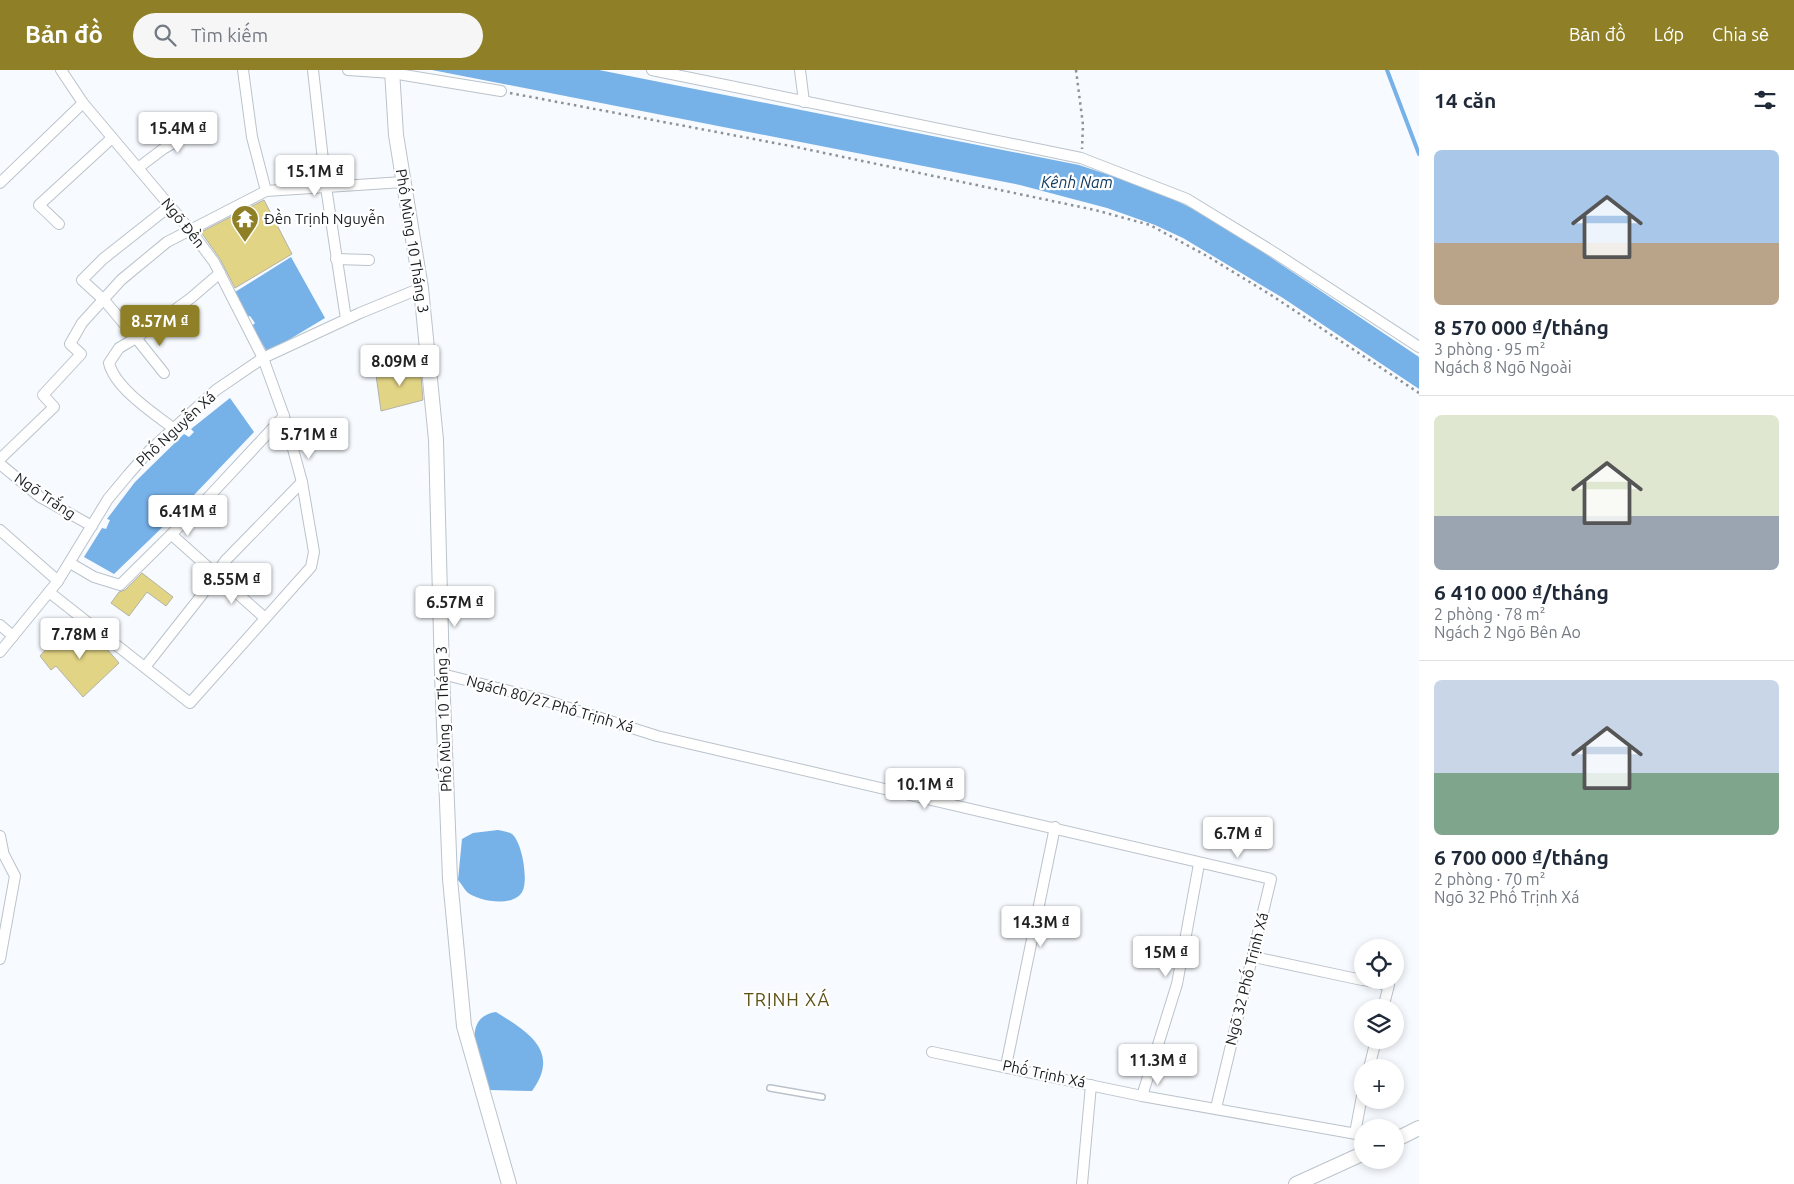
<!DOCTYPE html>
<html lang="vi">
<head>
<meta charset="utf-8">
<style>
	body { margin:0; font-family:Ubuntu,sans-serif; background:#f6f6f7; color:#1f2937; height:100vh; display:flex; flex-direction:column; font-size:19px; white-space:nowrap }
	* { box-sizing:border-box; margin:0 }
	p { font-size:16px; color:#747a83 }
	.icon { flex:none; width:28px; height:28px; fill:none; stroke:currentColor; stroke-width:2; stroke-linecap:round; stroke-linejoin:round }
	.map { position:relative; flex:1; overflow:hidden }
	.drawer { display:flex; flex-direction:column; background:#fff; width:375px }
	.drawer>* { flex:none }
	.buttons { position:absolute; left:1354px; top:869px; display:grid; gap:10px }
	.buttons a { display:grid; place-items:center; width:50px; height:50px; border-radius:50%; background:#fff; box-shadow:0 2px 8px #0003; font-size:25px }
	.price { position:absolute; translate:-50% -42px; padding:0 11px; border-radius:5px; background:#fff; color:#222; font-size:16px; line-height:32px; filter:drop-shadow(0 1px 2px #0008) }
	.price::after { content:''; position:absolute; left:50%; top:30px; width:15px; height:11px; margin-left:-8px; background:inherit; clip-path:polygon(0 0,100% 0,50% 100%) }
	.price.current { background:#8f8027; color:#fff }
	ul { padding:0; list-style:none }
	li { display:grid; align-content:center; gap:10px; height:265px; padding:0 15px }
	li+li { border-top:1px solid #e0e1e3 }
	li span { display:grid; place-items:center; height:155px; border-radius:8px; color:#555 }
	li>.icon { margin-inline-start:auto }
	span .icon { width:90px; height:90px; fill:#fffc; stroke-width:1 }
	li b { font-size:21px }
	h2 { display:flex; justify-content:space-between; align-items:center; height:60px; padding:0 15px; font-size:21px }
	header { display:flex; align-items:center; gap:30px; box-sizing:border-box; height:70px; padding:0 25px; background:#8f8027; color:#fff }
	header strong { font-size:24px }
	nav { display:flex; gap:28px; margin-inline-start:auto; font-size:18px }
	.search { width:350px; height:45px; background:#f6f6f7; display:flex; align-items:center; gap:12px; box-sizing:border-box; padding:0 18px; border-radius:28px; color:#747a83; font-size:19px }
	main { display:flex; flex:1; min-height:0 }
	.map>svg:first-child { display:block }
	.water { fill:#76b1e8 }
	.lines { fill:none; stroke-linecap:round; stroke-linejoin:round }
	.stream { stroke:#76b1e8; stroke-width:4 }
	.building { fill:#e2d485; stroke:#b4b2a7 }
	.service-casing { stroke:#bac3cb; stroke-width:8 }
	.minor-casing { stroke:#bac3cb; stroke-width:12 }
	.secondary-casing { stroke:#bac3cb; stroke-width:16 }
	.path { stroke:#8f9295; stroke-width:2.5; stroke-dasharray:2.5 4; stroke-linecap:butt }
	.service { stroke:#fff; stroke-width:5 }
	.minor { stroke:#fff; stroke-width:10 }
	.secondary { stroke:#fff; stroke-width:14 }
	.labels { text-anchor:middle; stroke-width:4.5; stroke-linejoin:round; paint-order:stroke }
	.poi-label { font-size:15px; fill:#191c1f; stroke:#fff; text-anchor:start }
	.street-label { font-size:15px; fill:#191c1f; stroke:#fff }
	.water-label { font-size:16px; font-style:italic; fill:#133d61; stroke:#fff }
	.quarter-label { font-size:18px; letter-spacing:1px; fill:#5c5114; stroke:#fff }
</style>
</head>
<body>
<header>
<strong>Bản đồ</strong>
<div class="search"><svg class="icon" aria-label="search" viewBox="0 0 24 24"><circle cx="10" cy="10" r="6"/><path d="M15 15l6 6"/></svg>Tìm kiếm</div>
<nav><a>Bản đồ</a><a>Lớp</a><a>Chia sẻ</a></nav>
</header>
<main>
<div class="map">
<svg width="1419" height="1114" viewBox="0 0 1419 1114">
	<rect width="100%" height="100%" fill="#f7fafe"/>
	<g class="water">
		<polygon points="432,0 599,0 1079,95 1154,120 1212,148 1419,287 1419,319 1283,228 1183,168 1155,155 1107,138 1020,115"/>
		<polygon points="291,187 325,248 270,281 266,280 252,256 255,253 250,246 246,247 235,222"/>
		<polygon points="230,328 254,362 173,447 114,504 84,487 102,458 106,459 110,450 107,449 135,412 184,364 189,367 194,362 191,359"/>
		<path d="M 498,760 C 502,761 509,762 512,764 C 522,772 528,808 523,820 C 516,838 479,832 467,822 C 464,819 461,813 458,810 L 462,769 L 473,763 Z"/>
		<path d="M 496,942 C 528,962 561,981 532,1021 L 489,1020 C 480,998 458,947 496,942 Z"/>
	</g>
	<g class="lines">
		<polyline class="stream" points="1387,0 1419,84"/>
	</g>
	<g class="building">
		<polygon points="264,130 292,184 235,218 220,189 201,162"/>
		<polygon points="420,294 423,330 381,341 376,305"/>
		<polygon points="142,503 173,527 166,536 147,522 129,546 111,533 119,522 125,520"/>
		<polygon points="81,556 99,570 119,593 83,627 56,596 51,600 40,586 55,569 57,572 66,565 67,567"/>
	</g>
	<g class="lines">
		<defs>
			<polyline id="service" points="770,1018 822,1027"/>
			<g id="minor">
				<polyline points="243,0 252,67 266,121 403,112"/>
				<polyline points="313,0 326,117 346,249"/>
				<polyline points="348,0 392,3 501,21"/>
				<polyline points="652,0 1081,88 1187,129 1275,183 1419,277"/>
				<polyline points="800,0 804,32"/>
				<polyline points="138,98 163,79 207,54"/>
				<polyline points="0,113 83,33"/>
				<path d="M 170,136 L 103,189 L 82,210 L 104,230 L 136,268 L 119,278 L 109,293 C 115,318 153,343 173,358"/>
				<polyline points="59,154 39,135 112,68"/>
				<polyline points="336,189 369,190"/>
				<polyline points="164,303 136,268 191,228 220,203"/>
				<polyline points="0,389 54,337 43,325 81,284 70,274 82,253 121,210 167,172 266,121"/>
				<polyline points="0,394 40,427 92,456"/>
				<polyline points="0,460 58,511"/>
				<polyline points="172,465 265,548"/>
				<polyline points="70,493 94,507 120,515 203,433 284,346"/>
				<polyline points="49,522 190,633 311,497 314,482 302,412 284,346 263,288 214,192 191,161 83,33 61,0"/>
				<polyline points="0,555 13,566"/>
				<polyline points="0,582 58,511 108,429 128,405 149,381 216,320 263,288 360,243 421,218"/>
				<polyline points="145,597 201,526 225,491 302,412"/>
				<polyline points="442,604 541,629 657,666 1271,809 1216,1038"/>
				<polyline points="0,766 3,781"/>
				<polyline points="0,777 15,806 0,889"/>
				<polyline points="1254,887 1362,910"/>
				<polyline points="1364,910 1389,915 1383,938"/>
				<polyline points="932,982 1142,1026 1362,1065"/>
				<polyline points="1006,996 1055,757"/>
				<polyline points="1369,998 1376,970"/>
				<polyline points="1142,1026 1177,914 1199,794"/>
				<polyline points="1355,1063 1362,1026"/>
				<polyline points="1082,1114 1091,1015"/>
			</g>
			<g id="secondary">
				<polyline points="392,0 396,65 421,218 436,370 442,604 450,809 464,956 509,1114"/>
				<polyline points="1395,1070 1419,1058"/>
				<polyline points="1296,1114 1362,1084"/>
			</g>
		</defs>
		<use href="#service" class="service-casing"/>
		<use href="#minor" class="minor-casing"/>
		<use href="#secondary" class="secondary-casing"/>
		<g class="path">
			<polyline points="1076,0 1083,55 1082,79"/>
			<polyline points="510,23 796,77 1095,140 1150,155 1207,186 1271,225 1419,323"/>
		</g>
		<use href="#service" class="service"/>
		<use href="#minor" class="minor"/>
		<use href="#secondary" class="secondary"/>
	</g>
	<defs>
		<symbol id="temple-pin" viewBox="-11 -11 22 30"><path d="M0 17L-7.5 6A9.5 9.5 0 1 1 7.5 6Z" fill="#8f8027" stroke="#fff"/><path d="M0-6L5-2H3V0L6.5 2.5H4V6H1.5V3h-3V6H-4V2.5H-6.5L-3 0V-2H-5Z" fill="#fff"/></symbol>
	</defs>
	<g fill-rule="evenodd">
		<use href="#temple-pin" x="229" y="133" width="32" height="43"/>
	</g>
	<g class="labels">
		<g class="poi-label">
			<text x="264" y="154">Đền Trịnh Nguyễn</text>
		</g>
		<g class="street-label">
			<text transform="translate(183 153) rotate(51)" y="5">Ngõ Đền</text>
			<text transform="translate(412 171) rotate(81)" y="5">Phố Mùng 10 Tháng 3</text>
			<text transform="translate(176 359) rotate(-43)" y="5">Phố Nguyễn Xá</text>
			<text transform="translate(45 426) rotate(34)" y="5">Ngõ Trắng</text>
			<text transform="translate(550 634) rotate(16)" y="5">Ngách 80/27 Phố Trịnh Xá</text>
			<text transform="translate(444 649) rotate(-92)" y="5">Phố Mùng 10 Tháng 3</text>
			<text transform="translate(1247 909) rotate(-76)" y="5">Ngõ 32 Phố Trịnh Xá</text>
			<text transform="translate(1044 1004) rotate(12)" y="5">Phố Trịnh Xá</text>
		</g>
		<g class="water-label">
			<text x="1077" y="118">Kênh Nam</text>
		</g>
		<g class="quarter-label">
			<text x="787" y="936">TRỊNH XÁ</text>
		</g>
	</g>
</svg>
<div class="buttons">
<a><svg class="icon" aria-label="locate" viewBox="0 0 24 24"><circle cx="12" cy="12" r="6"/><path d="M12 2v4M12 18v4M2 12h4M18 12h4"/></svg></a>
<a><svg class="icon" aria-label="layers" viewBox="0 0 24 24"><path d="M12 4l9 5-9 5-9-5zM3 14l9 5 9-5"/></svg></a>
<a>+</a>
<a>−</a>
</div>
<b class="price" style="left:178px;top:84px">15.4M ₫</b>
<b class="price" style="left:315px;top:127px">15.1M ₫</b>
<b class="price current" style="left:160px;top:277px">8.57M ₫</b>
<b class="price" style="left:400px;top:317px">8.09M ₫</b>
<b class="price" style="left:309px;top:390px">5.71M ₫</b>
<b class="price" style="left:188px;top:467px">6.41M ₫</b>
<b class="price" style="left:232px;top:535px">8.55M ₫</b>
<b class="price" style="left:455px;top:558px">6.57M ₫</b>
<b class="price" style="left:80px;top:590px">7.78M ₫</b>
<b class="price" style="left:925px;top:740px">10.1M ₫</b>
<b class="price" style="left:1238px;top:789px">6.7M ₫</b>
<b class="price" style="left:1041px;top:878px">14.3M ₫</b>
<b class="price" style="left:1166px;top:908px">15M ₫</b>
<b class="price" style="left:1158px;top:1016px">11.3M ₫</b>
</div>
<section class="drawer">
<h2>14 căn<svg class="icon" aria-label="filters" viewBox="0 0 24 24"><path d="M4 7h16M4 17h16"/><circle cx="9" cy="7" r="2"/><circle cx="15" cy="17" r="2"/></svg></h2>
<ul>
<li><span style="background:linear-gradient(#a9c7e8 60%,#b9a48a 0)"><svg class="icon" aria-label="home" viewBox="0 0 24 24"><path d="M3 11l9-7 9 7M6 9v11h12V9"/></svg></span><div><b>8 570 000 ₫/tháng</b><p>3 phòng · 95 m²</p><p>Ngách 8 Ngõ Ngoài</p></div></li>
<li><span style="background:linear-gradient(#dfe7d0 65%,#9aa5b1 0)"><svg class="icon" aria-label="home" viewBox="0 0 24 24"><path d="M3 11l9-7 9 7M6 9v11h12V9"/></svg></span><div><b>6 410 000 ₫/tháng</b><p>2 phòng · 78 m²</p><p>Ngách 2 Ngõ Bên Ao</p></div></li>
<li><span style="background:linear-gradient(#c9d6e8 60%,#7fa58c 0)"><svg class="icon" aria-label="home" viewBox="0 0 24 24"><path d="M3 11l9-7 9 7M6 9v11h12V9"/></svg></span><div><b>6 700 000 ₫/tháng</b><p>2 phòng · 70 m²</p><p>Ngõ 32 Phố Trịnh Xá</p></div></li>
</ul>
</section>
</main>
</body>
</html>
